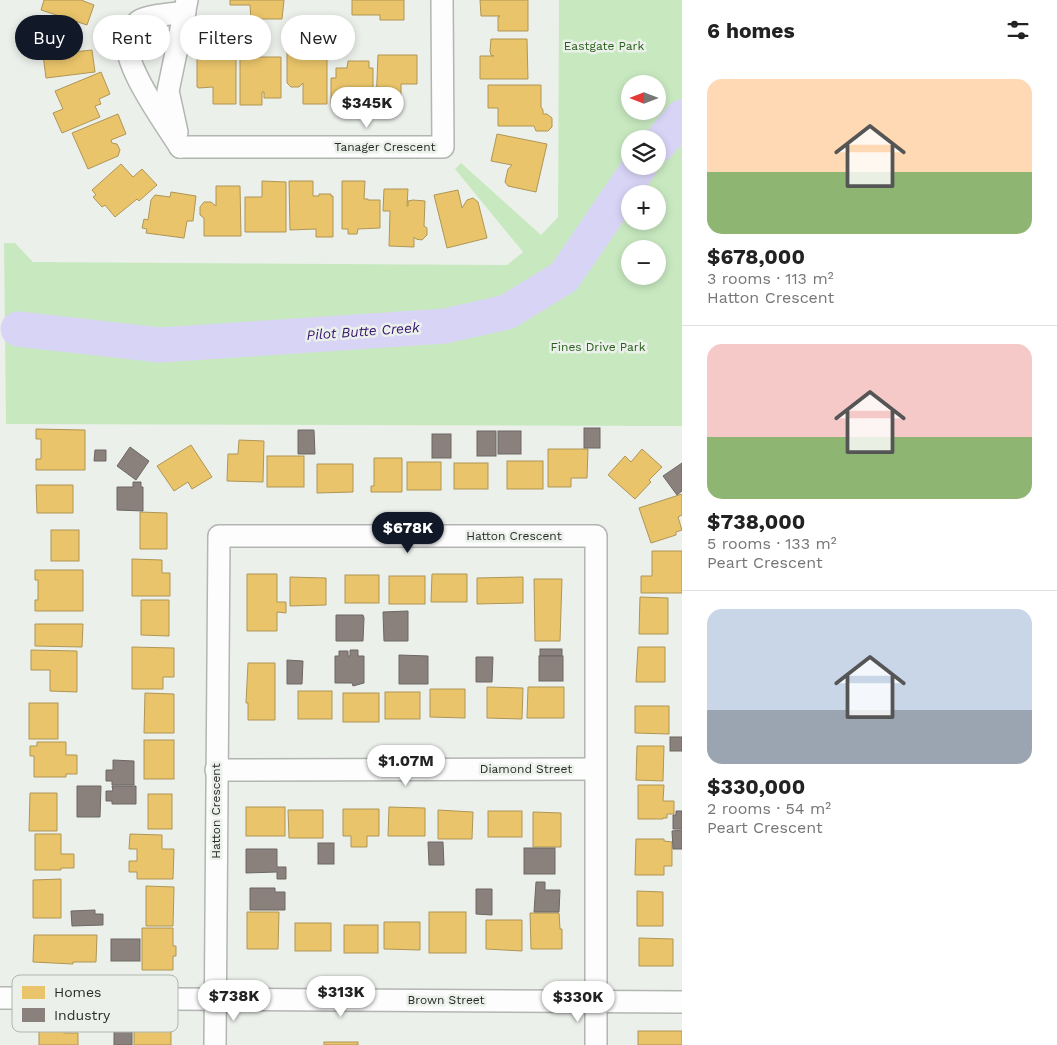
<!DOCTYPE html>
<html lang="en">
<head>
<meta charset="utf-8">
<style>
	body { margin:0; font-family:"Work Sans",sans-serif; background:#f2f2f2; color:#222; height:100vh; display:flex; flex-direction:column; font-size:19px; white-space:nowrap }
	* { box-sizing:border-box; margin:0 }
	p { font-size:16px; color:#767676 }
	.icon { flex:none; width:28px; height:28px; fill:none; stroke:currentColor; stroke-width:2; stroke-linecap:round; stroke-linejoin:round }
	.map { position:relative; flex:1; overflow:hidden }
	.drawer { display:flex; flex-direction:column; background:#fff; width:375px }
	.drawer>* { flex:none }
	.hud { position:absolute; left:15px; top:15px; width:475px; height:45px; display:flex; gap:10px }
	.needle { width:32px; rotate:270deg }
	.tools { position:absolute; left:621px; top:75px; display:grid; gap:10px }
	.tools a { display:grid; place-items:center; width:45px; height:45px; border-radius:50%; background:#fff; box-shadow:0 2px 8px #0003; font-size:25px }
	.price { position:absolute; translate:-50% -42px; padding:0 11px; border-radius:18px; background:#fff; color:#222; font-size:16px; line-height:32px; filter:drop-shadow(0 1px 2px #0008) }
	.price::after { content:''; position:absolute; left:50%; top:30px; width:15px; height:11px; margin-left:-8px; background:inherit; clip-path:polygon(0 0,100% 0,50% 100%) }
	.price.on { background:#111827; color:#fff }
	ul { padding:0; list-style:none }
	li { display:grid; align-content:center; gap:10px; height:265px; padding:0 25px }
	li+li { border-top:1px solid #e0e0e0 }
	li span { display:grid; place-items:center; height:155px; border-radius:15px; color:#555 }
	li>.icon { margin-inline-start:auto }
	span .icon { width:90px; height:90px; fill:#fffc; stroke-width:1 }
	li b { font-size:21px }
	h2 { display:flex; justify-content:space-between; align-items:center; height:60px; padding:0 25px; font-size:21px }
	.chip { padding:0 18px; border-radius:22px; background:#fff; box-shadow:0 2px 8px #0003; font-size:18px; line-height:45px }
	.chip.on { background:#111827; color:#fff }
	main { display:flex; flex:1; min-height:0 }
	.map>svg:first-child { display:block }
	.green { fill:#c8e9c0; fill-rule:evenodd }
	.homes { fill:#e9c46a; stroke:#af9656 }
	.industry { fill:#8a817c; stroke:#6d6763 }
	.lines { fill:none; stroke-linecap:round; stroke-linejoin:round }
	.stream { stroke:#d8d4f6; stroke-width:5.5 }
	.river { stroke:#d8d4f6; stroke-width:35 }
	.minor-casing { stroke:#b2b5b2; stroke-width:24 }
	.minor { stroke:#fcfdfc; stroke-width:21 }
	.labels { text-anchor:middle; stroke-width:5; stroke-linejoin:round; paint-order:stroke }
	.park-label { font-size:12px; fill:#275e18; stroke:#ebf1ea }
	.street-label { font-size:12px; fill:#282a28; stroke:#ebf1ea }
	.water-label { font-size:14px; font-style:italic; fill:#361471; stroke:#ebf1ea }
	.key { fill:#ebf1ea; stroke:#b0b5b0; stroke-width:1 }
	.key-label { font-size:14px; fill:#282a28 }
</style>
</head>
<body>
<main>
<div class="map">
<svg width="682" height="1045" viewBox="0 0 682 1045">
	<rect width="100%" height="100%" fill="#ecf0eb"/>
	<path class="green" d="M 559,0 L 682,0 L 682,426 L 6,424 L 4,243 L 15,243 L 33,262 L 507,265 L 523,252 L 455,169 L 461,163 L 541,235 L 558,217 ZM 630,84 L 658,84 L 658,111 L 630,111 ZM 630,139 L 658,139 L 658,166 L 630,166 ZM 630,194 L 658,194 L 658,221 L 630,221 ZM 630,249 L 658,249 L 658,276 L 630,276 Z"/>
	<g class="homes">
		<polygon points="44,0 81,0 94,5 87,25 41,10"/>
		<polygon points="230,0 284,0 282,19 251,19 250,5 230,5"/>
		<polygon points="352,0 404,0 404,20 380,20 380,15 352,15"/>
		<polygon points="480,0 528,0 528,31 498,31 498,17 500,16 481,16"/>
		<polygon points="71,35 74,39 73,52 92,50 95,72 46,78 41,39"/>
		<polygon points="296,39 319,39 319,48 327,48 327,104 303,104 303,83 299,87 291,87 287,83 287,48 296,48"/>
		<polygon points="491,39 527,39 528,79 480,79 480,56 494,56 491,55 490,51"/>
		<polygon points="197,55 236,55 236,104 213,104 213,87 199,88 197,87"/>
		<polygon points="378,55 417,55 417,84 401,84 401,104 376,104"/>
		<polygon points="240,57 281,57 281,98 264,98 264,92 262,92 262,105 240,105"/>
		<polygon points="348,61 369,61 369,68 373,68 373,104 331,104 331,78 336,78 336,68 347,68"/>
		<polygon points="101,72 110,94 99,99 101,104 95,106 100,117 62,133 53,113 63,109 55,91"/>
		<polygon points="488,85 541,85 541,107 543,110 543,114 547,114 552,118 552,127 548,131 536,131 534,126 498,126 498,108 488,108"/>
		<polygon points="118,114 126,134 111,140 112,143 117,144 120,150 118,156 88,169 72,133"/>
		<polygon points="497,134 547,144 536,192 508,186 505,182 508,169 512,165 491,161"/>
		<polygon points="121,164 133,177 142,169 157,185 139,201 137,199 115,217 105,205 102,207 93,197 96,195 92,190"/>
		<polygon points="262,181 286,182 286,232 245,232 245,197 262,197"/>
		<polygon points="289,181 313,181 313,196 319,196 319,194 331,194 331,196 333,196 333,237 316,237 316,229 290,230"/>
		<polygon points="342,181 365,181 364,199 368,199 368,200 380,200 380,228 358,229 357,234 348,234 348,229 342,229"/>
		<polygon points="216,186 240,186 241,236 204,236 204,218 200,215 200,207 204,202 211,202 216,206"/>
		<polygon points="384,189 408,189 407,206 408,206 408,201 413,200 425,201 424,226 427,228 427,235 422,240 416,239 414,237 414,247 389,246 390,211 383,211"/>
		<polygon points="458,190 462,208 467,200 473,198 478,202 487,238 447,248 434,195"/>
		<polygon points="171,192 196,196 193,221 187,221 184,238 146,233 147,229 142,228 144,219 148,220 151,200 155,195 170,197"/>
		<polygon points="36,429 85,430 85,470 36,470 36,459 41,459 41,439 36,439"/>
		<polygon points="239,440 264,441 263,482 227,481 228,454 238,454"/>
		<polygon points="191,445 212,477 192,489 188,482 174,491 157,466"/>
		<polygon points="548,449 588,449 587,478 571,478 571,487 548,487"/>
		<polygon points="642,449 662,467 649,480 651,482 635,499 608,475 625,456 631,462"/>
		<rect x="267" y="456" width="37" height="31"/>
		<polygon points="374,458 402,458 402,492 371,492 371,486 374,486"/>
		<rect x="507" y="461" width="36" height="28"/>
		<rect x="407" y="462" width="34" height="28"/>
		<rect x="454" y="463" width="34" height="26"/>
		<polygon points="317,464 353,464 353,492 317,493"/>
		<polygon points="36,485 73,485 73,513 37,513"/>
		<polygon points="682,494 682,515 678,517 682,530 676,532 676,535 651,543 639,508"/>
		<polygon points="140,512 167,513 167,549 140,549"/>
		<rect x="51" y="530" width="28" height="31"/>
		<polygon points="652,551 682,551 682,593 641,593 641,576 652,576"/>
		<polygon points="132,559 162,560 162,573 170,573 170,596 132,596"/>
		<polygon points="35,570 83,570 83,611 35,611 35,600 38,600 38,580 35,580"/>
		<polygon points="247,574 277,574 277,602 286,602 286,613 277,612 277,631 247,631"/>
		<polygon points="432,574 467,574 467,602 431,602"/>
		<rect x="345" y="575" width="34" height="28"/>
		<rect x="389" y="576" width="36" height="28"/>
		<polygon points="290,577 326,578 326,605 290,606"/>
		<polygon points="523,577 523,603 477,604 477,578"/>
		<polygon points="534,579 562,579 560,641 535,641"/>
		<polygon points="640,597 668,598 668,634 639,634"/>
		<polygon points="141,600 169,600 169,636 141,635"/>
		<polygon points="35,624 83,624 82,647 35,646"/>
		<polygon points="132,647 174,648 174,677 163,677 163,689 132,689"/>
		<polygon points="638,647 665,647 665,682 636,682"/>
		<polygon points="31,650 77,651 77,692 50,691 50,670 31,670"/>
		<polygon points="248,663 275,663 275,720 248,720 248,703 246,703"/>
		<polygon points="487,687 523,688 522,719 487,718"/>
		<polygon points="528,687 564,687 564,718 527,718"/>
		<polygon points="430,689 465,689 465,718 430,717"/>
		<rect x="298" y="691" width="34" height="28"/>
		<rect x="385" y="692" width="35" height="27"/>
		<polygon points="145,693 174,694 174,733 144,733"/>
		<rect x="343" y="693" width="36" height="29"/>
		<rect x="29" y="703" width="29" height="36"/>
		<polygon points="635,706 669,706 669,734 635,733"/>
		<rect x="144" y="740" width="30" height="39"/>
		<polygon points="37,742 66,742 66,755 77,755 77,774 66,774 66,777 34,777 34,756 30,756 30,746 37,746"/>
		<polygon points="637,746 664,746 663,781 636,780"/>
		<polygon points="638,785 664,785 663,801 674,801 674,814 667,814 667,818 663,818 663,819 638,819"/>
		<polygon points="30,793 57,793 57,831 29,831"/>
		<rect x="148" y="794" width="24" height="35"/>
		<rect x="246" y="807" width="39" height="29"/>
		<polygon points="389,807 425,808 425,836 388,836"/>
		<polygon points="343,809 379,809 379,836 367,836 367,847 351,847 351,836 343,836"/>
		<polygon points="288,810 323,810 323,838 289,838"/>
		<polygon points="438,810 473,812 472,839 438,839"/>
		<rect x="488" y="811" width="34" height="26"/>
		<polygon points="533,812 561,813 561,847 533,847"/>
		<polygon points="35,834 61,834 61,854 74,854 74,868 61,868 61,870 35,870"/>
		<polygon points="130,834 162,835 162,849 174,849 173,879 137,879 137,872 129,872 129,861 137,861 137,849 129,849"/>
		<polygon points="636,839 664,839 664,841 672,842 672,866 664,866 664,875 635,875"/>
		<polygon points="61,879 61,918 33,918 33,880"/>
		<polygon points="146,886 174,887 173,926 146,926"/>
		<polygon points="637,891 663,892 663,926 637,926"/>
		<polygon points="247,912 279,912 278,949 247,949"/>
		<rect x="429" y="912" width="37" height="41"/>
		<polygon points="530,913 559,913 560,929 562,929 562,949 531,949"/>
		<polygon points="486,920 522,920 522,951 486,949"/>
		<polygon points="384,922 420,922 420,950 384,949"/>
		<rect x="295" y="923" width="36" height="28"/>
		<rect x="344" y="925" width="34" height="28"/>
		<polygon points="142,928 173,928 173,946 176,946 176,956 173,956 173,970 142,970"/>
		<polygon points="34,935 97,935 96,962 73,962 73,964 33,962"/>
		<polygon points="639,938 673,939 673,966 639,966"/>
		<polygon points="39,1029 64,1029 64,1033 78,1033 78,1045 39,1045"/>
		<rect x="134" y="1030" width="37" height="15"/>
		<rect x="638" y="1031" width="44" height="14"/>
		<rect x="324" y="1042" width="34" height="3"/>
	</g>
	<g class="industry">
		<rect x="584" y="428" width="16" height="20"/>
		<polygon points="298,430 314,430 315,454 298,454"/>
		<rect x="477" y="431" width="19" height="25"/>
		<rect x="498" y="431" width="23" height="23"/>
		<rect x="432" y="434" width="19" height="24"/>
		<polygon points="130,447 149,461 136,480 117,466"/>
		<polygon points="95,450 106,450 106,461 94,461"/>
		<polygon points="682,463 682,491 677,495 663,476"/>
		<polygon points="133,482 141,482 141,487 143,487 143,511 117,510 117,487 133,487"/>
		<polygon points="408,611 408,641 384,641 383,612"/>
		<polygon points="336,615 363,615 364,618 363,641 336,641"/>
		<rect x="540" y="649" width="22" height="7"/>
		<polygon points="350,650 358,650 358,656 364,656 364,683 353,686 352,683 335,683 335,656 339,656 339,651 348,651 348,656 350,656"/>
		<polygon points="399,655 428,656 428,684 399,684"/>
		<rect x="539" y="656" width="24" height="25"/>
		<polygon points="476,657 493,657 492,682 476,682"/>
		<polygon points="287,660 303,661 302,684 287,684"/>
		<rect x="670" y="737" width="12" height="14"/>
		<polygon points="113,760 134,761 134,785 112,785 112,781 106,781 106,770 113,770"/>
		<polygon points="77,786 101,786 100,817 77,817"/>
		<polygon points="112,786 136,786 136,804 112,804 112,801 106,801 106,791 113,791"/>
		<polygon points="676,811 682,811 682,829 673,829 673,815 676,815"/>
		<polygon points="682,830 682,849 673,849 672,831"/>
		<polygon points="428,842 443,842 444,865 429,865"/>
		<rect x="318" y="843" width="16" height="21"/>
		<rect x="524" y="848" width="31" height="26"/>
		<polygon points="246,849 277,849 277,867 286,867 286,879 277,879 277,872 246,873"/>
		<polygon points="536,882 545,882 545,890 560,890 559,912 534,912"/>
		<polygon points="250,888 275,888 275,892 285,892 285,910 250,910"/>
		<polygon points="476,889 492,889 492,915 476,914"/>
		<polygon points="95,910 95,914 103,914 103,925 72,926 71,911"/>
		<rect x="111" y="939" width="29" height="22"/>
		<rect x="114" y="1030" width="18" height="15"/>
	</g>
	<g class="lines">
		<polyline class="stream" points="559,264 572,265"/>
		<g class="river">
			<polyline points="658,145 682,117"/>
			<polyline points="18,329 160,345 445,326 507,312 564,277 640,166"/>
		</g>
		<defs>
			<g id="minor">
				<polyline points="177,132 168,91 187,0"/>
				<polyline points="180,147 443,147 442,0"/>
				<path d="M 180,147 C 166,124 117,59 128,32 C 130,29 136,24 139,21 C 149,15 173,14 185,12"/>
				<polyline points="216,770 595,769"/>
				<polyline points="0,998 682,1002"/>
				<polyline points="215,1045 219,536 596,536 596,1045"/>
			</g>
		</defs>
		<use href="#minor" class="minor-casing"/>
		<use href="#minor" class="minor"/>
	</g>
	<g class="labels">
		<g class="park-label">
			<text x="604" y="50">Eastgate Park</text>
			<text x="598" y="351">Fines Drive Park</text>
		</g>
		<g class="street-label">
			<text x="385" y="151">Tanager Crescent</text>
			<text x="514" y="540">Hatton Crescent</text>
			<text x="526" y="773">Diamond Street</text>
			<text transform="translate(216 811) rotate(-90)" y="4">Hatton Crescent</text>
			<text x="446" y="1004">Brown Street</text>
		</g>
		<g class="water-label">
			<text transform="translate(363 331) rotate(-4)" y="5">Pilot Butte Creek</text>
		</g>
	</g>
	<rect x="12" y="975" width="166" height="57" rx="8" class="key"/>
	<rect x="22" y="986" width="23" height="13" fill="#e9c46a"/>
	<rect x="22" y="1008" width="23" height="14" fill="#8a817c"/>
	<g class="key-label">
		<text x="54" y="997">Homes</text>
		<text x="54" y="1020">Industry</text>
	</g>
</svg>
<div class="tools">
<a><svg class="needle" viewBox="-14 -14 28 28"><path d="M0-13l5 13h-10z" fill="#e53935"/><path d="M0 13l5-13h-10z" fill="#767676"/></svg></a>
<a><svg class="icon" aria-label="layers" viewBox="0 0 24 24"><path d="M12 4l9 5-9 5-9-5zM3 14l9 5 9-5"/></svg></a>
<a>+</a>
<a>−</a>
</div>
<b class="price" style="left:367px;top:129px">$345K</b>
<b class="price on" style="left:408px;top:554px">$678K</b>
<b class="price" style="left:406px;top:787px">$1.07M</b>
<b class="price" style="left:341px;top:1018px">$313K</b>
<b class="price" style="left:234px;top:1022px">$738K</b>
<b class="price" style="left:578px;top:1023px">$330K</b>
<div class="hud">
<a class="chip on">Buy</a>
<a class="chip">Rent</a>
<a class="chip">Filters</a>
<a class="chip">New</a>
</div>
</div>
<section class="drawer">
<h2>6 homes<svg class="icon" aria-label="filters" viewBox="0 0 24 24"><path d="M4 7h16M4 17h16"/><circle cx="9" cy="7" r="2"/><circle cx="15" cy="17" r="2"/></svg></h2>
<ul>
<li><span style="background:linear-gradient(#ffd9b3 60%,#8fb573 0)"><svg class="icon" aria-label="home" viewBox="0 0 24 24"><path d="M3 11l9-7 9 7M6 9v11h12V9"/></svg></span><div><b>$678,000</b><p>3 rooms · 113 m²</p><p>Hatton Crescent</p></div></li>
<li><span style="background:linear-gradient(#f6c9c9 60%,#8fb573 0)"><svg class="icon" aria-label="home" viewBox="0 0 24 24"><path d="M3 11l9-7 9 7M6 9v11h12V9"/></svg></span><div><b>$738,000</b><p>5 rooms · 133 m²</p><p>Peart Crescent</p></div></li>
<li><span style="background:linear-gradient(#c9d6e8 65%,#9aa5b1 0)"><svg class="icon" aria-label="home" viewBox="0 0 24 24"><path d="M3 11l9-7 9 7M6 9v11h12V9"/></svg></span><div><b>$330,000</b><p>2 rooms · 54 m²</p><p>Peart Crescent</p></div></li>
</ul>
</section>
</main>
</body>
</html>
